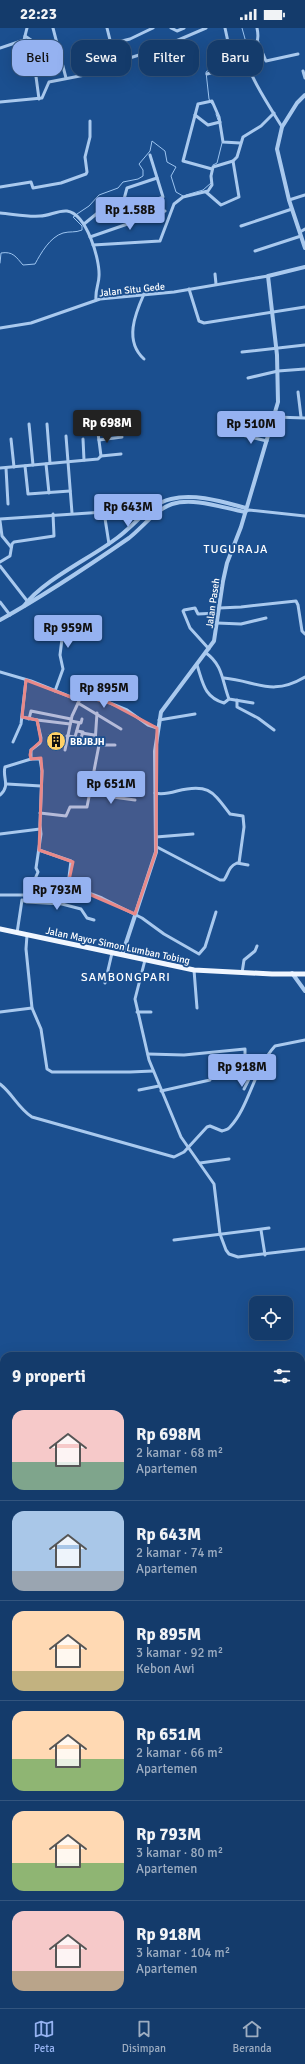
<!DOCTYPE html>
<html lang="id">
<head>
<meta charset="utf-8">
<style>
	body { margin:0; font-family:Signika,sans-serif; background:#1d4271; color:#f1f3f6; height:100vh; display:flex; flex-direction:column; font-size:15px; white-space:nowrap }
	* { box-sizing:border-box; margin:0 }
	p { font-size:13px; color:#9dadc1 }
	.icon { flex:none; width:22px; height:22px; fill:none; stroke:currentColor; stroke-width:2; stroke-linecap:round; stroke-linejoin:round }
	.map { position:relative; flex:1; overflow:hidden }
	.panel { position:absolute; left:0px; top:1324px; width:305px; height:656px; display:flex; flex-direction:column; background:#143b6b; border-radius:12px 12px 0 0; box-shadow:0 4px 16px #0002,0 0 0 1px #33557e }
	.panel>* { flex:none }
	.top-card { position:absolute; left:12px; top:12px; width:281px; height:36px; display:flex; gap:8px }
	.buttons { position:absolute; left:249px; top:1268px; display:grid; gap:8px }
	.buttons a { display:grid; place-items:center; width:44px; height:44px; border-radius:8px; background:#143b6b; box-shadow:0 4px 16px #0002,0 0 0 1px #33557e; font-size:20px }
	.price { position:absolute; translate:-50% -34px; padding:0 9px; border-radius:4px; background:#95b2f1; color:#111; font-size:13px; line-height:26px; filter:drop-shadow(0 1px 2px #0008) }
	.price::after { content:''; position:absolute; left:50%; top:24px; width:12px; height:9px; margin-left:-6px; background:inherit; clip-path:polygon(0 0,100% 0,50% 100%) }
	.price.current { background:#222; color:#fff }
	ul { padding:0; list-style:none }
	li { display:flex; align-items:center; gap:12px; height:100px; padding:0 12px }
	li+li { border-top:1px solid #33557e }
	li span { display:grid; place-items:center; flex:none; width:112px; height:80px; border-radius:12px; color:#555 }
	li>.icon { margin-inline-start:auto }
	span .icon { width:48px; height:48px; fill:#fffc; stroke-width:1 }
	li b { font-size:17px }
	h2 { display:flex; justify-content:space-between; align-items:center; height:48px; padding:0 12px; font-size:17px }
	.tag { padding:0 14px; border-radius:12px; background:#143b6b; box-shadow:0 4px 16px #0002,0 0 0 1px #33557e; font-size:14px; line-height:36px }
	.tag.current { background:#95b2f1; color:#111 }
	.status { display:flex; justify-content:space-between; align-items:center; height:28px; padding:0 20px; background:#143b6b; direction:ltr }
	.status svg { height:11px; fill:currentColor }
	.dock { display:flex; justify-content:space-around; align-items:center; height:56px; border-top:1px solid #33557e; background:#143b6b; font-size:11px; color:#9dadc1 }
	.dock a { display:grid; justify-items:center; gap:2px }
	.dock .current { color:#95b2f1 }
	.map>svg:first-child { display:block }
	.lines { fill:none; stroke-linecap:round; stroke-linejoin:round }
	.stream { stroke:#9cc4f0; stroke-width:1 }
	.minor { stroke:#a9c9ee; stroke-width:3 }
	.tertiary { stroke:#a9c9ee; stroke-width:4 }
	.primary { stroke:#f0f6ff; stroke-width:5 }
	.marked { fill:#e88989; fill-opacity:0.2; stroke:#e88989; stroke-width:3; stroke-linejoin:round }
	.labels { text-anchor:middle; stroke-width:3.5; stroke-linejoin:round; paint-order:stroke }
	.street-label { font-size:10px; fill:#fff; stroke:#1b4f8f }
	.poi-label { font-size:10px; font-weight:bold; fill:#fff; stroke:#1b4f8f; text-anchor:start }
	.quarter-label { font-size:12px; letter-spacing:1px; fill:#fff; stroke:#1b4f8f }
</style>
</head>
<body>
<div class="status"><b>22:23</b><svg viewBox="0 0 49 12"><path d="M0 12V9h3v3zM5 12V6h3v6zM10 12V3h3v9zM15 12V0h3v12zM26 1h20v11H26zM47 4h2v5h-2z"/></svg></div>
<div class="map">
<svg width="305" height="1980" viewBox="0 0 305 1980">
	<rect width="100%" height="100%" fill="#1b4f8f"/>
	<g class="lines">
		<g class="stream">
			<path d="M 212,76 L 209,71 L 206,44 C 222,31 233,40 247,18 L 242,0"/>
			<polyline points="216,86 218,92"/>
			<polyline points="213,137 217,135 222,115"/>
			<polyline points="186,167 203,162 211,155"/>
			<polyline points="77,186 89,178 99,167 118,160 123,154 138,151 143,148 143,142 139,136 150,123 152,113 165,123 167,134 176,139 171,148 176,164 183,168"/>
			<path d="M 0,235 L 1,225 C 13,223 16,229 23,237 L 35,236 C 41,225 50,209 63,205 C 70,203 75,205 82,202 L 82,198 L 73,189 L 75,188"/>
		</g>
		<g class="minor">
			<polyline points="53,0 66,50"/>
			<polyline points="107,0 111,16"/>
			<polyline points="171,0 177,3 184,0"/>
			<polyline points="225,0 230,23"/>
			<path d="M 257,0 C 262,24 245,16 246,28 C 246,44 273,84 282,99"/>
			<polyline points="25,8 34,14 38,40"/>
			<polyline points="258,14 266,33 298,26"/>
			<polyline points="0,20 24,12 27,0"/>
			<polyline points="114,35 109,20 110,16 130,11 153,0"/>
			<polyline points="303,43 305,50"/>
			<polyline points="207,46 248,35"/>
			<polyline points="39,71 35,41 62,33"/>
			<polyline points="0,74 42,70 49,54 90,46 101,39 155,22 206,0"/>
			<polyline points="195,87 208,97 220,94"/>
			<polyline points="233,133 237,129 243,109 261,98 274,85"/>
			<polyline points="212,141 183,133 198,76 212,73 219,89 223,114 240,115"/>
			<polyline points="0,159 31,154 33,160 61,155 86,146 87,144 85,129 90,109 90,93"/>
			<polyline points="289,172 305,167"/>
			<polyline points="123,175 129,180 135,181 163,169 150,127"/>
			<path d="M 0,185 C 13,186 27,189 40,188 C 49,188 58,182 67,183 C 87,186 100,232 99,248 C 99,256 95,262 96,272"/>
			<polyline points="84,196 100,183 123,175 127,160 157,150"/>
			<polyline points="241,198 292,181"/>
			<polyline points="300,204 305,201"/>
			<polyline points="90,209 165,183"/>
			<polyline points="93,217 160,213 174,176 183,169 208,163 212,157 211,148 213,139 233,133 239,169 221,177 206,164"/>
			<polyline points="255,223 301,208"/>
			<polyline points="215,246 216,256"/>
			<polyline points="189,261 199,293 204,295 305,279"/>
			<path d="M 144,266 C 135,286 124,313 144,331"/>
			<polyline points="0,300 31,295 100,271 174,264 268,248"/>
			<polyline points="242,324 305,317"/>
			<polyline points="248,350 278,343 305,341"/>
			<polyline points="298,364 301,389"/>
			<polyline points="275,389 305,390"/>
			<polyline points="29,396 33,437"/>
			<polyline points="47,396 50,435"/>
			<polyline points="98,405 101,428"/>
			<polyline points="238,406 267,413"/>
			<polyline points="66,408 72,485"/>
			<polyline points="11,411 14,439"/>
			<polyline points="83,411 84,432"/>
			<polyline points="99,412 122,409"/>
			<polyline points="46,436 49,465"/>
			<polyline points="25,438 28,466 70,463"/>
			<polyline points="0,440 98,431 101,428 121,426"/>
			<polyline points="6,440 8,476"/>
			<polyline points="245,484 249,482 305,488"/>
			<polyline points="0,491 104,484 109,516"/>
			<polyline points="0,493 2,508 11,519"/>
			<polyline points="0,534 10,528 12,516 14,514 54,508 53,486"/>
			<polyline points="0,538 28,574"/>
			<polyline points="0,574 10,587"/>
			<polyline points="219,580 241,579 296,573 298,577 302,603 305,606"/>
			<polyline points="217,595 241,596 266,590"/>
			<polyline points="209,621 190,600 183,583 184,582 195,580 198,586 218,585"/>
			<path d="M 206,625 C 223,637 222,653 229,671 L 253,675"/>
			<path d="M 197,637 C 203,655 204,669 224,675 L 229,671"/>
			<polyline points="0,644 31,653 76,671 92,670 110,675 127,682 148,697 157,700"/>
			<path d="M 224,650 C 257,653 271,669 305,649"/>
			<polyline points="55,663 63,641 60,627 63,603 66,600 77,602"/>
			<polyline points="237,672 237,679 258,690 274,702"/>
			<polyline points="78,675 121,701"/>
			<polyline points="97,685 95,715 99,717 115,717"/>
			<polyline points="22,689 37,692 41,710 40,715 31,722 31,731"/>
			<polyline points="29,691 31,683 71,691"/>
			<polyline points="37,692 70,696"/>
			<polyline points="159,692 195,686"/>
			<polyline points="71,693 81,695 82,691"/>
			<polyline points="77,703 83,704 81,710"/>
			<polyline points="82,705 94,707"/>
			<polyline points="67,708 75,709 79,695"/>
			<polyline points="75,709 95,716"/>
			<polyline points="13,714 21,696 26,652"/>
			<polyline points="65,722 72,688 80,671"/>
			<polyline points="7,756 41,758"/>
			<polyline points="91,763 113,769 135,772"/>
			<path d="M 155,765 C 162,767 170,765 177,763 C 209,755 213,764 230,786 L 243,788 L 244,799 L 239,835"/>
			<path d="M 0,767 C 11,758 2,749 5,739 L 31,731 L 40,731 L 42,743 L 40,797 L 41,806 L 36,840 L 38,844 L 35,851"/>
			<polyline points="40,785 66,788 70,779 87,779 99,717"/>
			<polyline points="0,806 40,801"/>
			<polyline points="156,809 193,806"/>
			<path d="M 157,819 L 220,852 L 224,852 C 229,845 228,839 237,835 L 248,837"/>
			<polyline points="39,822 71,833 68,857 102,870 142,890 164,906 199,926 205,919 216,884"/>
			<polyline points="0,867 26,867 27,873"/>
			<polyline points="17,905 22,872 27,874 62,876 81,881 87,890 94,892"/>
			<polyline points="27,907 26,921 32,980 41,1001 47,1041 52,1044 130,1044 153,1043"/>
			<polyline points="145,932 135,971 149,1032 181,1109 214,1156 220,1206 226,1222 229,1226 238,1229 305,1221"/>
			<polyline points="194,942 197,980"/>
			<polyline points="242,945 244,932 255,923 257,918"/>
			<polyline points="105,955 112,925"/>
			<polyline points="0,984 32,980"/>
			<polyline points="137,984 151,984"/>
			<polyline points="148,1026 184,1027 245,1021 245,1041 253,1043 244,1061"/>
			<path d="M 0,1056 C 13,1066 18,1080 32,1089 L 174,1129 L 184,1124 L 207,1099 L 210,1098 L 222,1103 C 225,1102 228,1102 230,1099 C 249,1079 254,1041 275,1018 L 305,1012"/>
			<polyline points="139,1062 159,1058"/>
			<polyline points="161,1063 210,1052 211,1045 219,1044"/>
			<polyline points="200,1135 229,1131"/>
			<polyline points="261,1202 265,1227"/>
			<polyline points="174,1212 269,1200"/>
			<polyline points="0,1577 4,1577"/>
			<polyline points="0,1752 4,1752"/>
			<polyline points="301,1804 305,1804"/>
			<polyline points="301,1858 305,1857"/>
			<polyline points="301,1936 305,1937"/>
		</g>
		<g class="tertiary">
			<polyline points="305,67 297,75 282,99 277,121 289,172 305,220"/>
			<path d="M 24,578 C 43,552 91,530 117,510 C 135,497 149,476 171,471 C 195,465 223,474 246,480"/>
			<path d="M 0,592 C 45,567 87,539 129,510 C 143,499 155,482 172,476 C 194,469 223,480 245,484"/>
			<polyline points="122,927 156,824 155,723 161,684 214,613 223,553 227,535 241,499 278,374 277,327 268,248 305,239"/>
			<polyline points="292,945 305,963"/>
		</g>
		<g class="primary">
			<polyline points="0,901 194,942 272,946 305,946"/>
			<polyline points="0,1368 4,1381"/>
			<polyline points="0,1387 4,1401"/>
			<polyline points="221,1976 228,1980"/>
			<polyline points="233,1976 240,1980"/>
		</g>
	</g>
	<path class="marked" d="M 26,652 L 76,671 L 92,670 L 110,675 L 157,700 L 156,824 L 135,886 L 68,857 L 73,834 L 39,822 L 42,743 L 41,730 L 31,731 L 30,727 L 31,722 L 41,713 L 37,692 L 22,689 Z"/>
	<defs>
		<symbol id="building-disc" viewBox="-11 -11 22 22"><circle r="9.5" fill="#ffd166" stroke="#1b4f8f"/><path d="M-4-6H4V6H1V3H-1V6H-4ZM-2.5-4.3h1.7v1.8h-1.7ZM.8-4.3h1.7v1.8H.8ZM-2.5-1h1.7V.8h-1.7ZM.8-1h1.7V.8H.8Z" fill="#111"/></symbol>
	</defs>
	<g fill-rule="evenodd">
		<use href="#building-disc" x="45" y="702" width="22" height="22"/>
	</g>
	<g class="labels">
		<g class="street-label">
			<text transform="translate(132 261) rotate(-6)" y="4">Jalan Situ Gede</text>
			<text transform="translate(212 575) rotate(-82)" y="4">Jalan Paseh</text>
			<text transform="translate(118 917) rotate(12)" y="4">Jalan Mayor Simon Lumban Tobing</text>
		</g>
		<g class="poi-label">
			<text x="70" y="717">BBJBJH</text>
		</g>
		<g class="quarter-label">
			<text x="236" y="525">TUGURAJA</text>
			<text x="126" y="953">SAMBONGPARI</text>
		</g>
	</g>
</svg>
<div class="buttons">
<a><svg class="icon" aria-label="locate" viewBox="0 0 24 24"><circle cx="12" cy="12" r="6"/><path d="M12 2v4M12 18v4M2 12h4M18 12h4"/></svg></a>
</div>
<b class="price" style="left:130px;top:203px">Rp 1.58B</b>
<b class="price current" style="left:107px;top:416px">Rp 698M</b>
<b class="price" style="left:251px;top:417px">Rp 510M</b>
<b class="price" style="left:128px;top:500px">Rp 643M</b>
<b class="price" style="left:68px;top:621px">Rp 959M</b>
<b class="price" style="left:104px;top:681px">Rp 895M</b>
<b class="price" style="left:111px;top:777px">Rp 651M</b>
<b class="price" style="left:57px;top:883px">Rp 793M</b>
<b class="price" style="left:242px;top:1060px">Rp 918M</b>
<div class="top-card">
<a class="tag current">Beli</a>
<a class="tag">Sewa</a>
<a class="tag">Filter</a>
<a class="tag">Baru</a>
</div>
<section class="panel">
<h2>9 properti<svg class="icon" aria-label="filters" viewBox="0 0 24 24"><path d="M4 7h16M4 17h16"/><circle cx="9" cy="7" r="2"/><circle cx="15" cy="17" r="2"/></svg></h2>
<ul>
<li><span style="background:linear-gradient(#f6c9c9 65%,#7fa58c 0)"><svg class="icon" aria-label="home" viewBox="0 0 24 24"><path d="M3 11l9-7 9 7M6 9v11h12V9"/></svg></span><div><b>Rp 698M</b><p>2 kamar · 68 m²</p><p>Apartemen</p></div></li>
<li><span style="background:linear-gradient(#a9c7e8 75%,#9aa5b1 0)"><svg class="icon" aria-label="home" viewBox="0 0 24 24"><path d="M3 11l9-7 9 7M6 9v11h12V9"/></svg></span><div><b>Rp 643M</b><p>2 kamar · 74 m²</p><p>Apartemen</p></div></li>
<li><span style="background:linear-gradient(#ffd9b3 75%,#c2b280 0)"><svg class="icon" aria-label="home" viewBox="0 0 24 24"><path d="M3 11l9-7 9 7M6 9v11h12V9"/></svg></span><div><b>Rp 895M</b><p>3 kamar · 92 m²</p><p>Kebon Awi</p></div></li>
<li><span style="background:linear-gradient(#ffd9b3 60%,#8fb573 0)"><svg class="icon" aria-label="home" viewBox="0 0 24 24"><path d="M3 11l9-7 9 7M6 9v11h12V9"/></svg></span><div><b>Rp 651M</b><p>2 kamar · 66 m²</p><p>Apartemen</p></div></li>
<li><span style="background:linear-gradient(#ffd9b3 65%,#8fb573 0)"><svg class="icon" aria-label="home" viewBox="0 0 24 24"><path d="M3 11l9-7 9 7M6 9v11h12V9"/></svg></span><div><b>Rp 793M</b><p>3 kamar · 80 m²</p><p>Apartemen</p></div></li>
<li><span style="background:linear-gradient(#f6c9c9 75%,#b9a48a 0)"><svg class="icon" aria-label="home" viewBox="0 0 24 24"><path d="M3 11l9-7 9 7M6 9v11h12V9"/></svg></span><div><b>Rp 918M</b><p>3 kamar · 104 m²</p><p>Apartemen</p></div></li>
</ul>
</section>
</div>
<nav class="dock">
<a class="current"><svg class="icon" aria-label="map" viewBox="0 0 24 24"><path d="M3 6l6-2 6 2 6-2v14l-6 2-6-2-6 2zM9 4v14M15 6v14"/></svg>Peta</a>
<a><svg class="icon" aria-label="saved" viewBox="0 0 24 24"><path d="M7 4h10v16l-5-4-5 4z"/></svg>Disimpan</a>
<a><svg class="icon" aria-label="home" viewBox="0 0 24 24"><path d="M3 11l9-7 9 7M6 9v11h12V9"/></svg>Beranda</a>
</nav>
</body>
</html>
